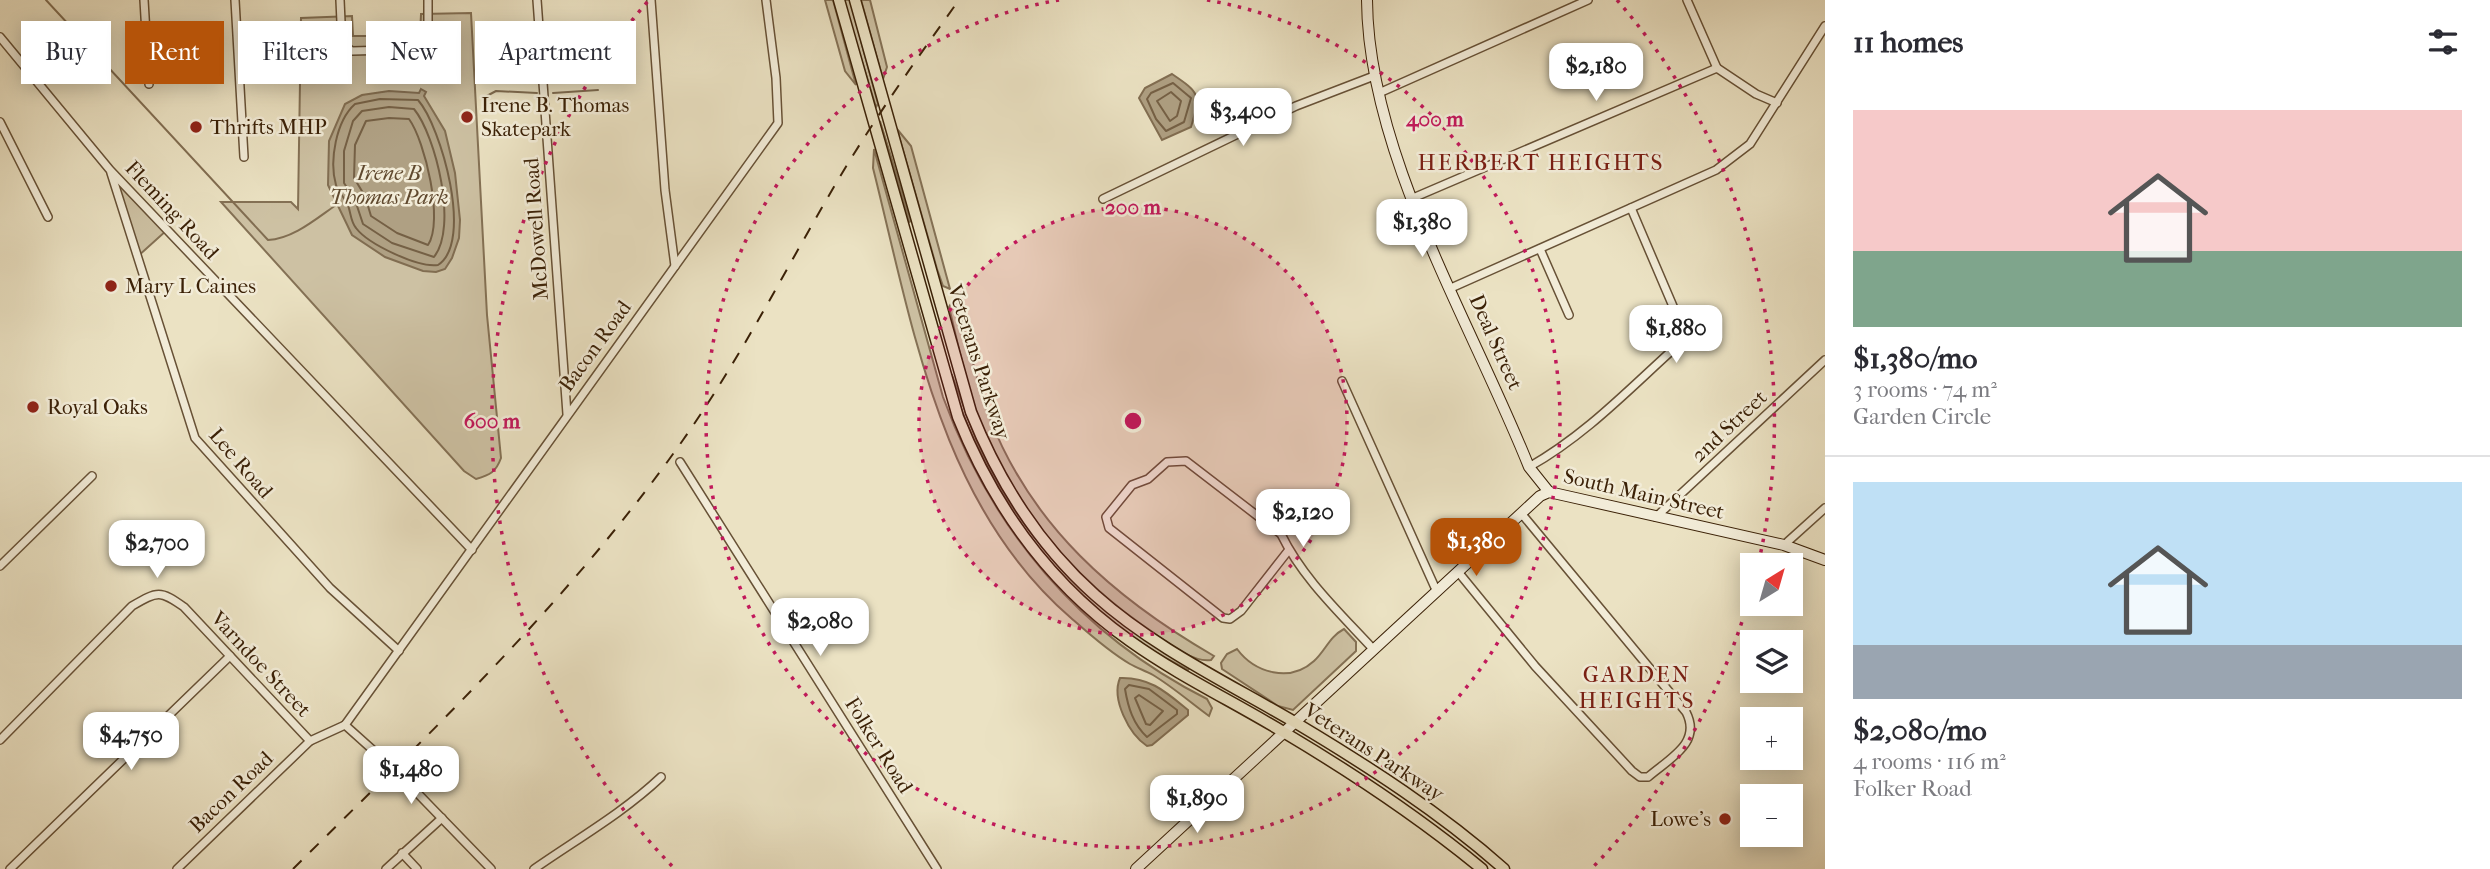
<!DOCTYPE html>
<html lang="en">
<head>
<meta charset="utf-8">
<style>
	body { margin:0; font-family:"IM FELL French Canon",serif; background:#f7f7f7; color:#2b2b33; height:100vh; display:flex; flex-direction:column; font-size:26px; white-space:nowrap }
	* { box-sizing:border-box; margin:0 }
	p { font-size:23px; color:#7c7c81 }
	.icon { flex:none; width:38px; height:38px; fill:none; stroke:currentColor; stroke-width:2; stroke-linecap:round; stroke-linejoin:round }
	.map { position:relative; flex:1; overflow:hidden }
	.panel { display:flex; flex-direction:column; background:#fff; width:665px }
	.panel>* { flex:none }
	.top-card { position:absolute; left:21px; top:21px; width:665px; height:63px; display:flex; gap:14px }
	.needle { width:46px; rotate:37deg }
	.buttons { position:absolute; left:1740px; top:553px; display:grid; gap:14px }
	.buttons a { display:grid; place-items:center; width:63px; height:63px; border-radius:0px; background:#fff; box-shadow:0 4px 18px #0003; font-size:35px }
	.price { position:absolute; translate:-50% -60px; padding:0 16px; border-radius:14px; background:#fff; color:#222; font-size:23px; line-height:46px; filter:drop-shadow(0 2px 4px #0008) }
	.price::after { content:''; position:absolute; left:50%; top:42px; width:21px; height:16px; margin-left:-10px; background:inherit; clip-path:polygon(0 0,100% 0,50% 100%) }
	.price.selected { background:#b45309; color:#fff }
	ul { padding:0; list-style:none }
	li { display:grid; align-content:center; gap:14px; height:371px; padding:0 28px }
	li+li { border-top:2px solid #e1e1e2 }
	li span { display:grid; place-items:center; height:217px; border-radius:0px; color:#555 }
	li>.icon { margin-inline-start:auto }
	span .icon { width:126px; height:126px; fill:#fffc; stroke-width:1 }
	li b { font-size:30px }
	h2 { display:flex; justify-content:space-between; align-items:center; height:84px; padding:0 28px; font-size:30px }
	.tag { padding:0 24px; border-radius:0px; background:#fff; box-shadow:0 4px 18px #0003; font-size:24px; line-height:63px }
	.tag.selected { background:#b45309; color:#fff }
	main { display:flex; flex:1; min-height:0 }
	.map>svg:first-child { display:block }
	.green { fill:#cdc1a3; stroke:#847155; stroke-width:2 }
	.water { fill:#afa083; stroke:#816d51; stroke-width:2 }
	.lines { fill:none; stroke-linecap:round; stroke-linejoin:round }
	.shore { stroke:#756045; stroke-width:2 }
	.stream { stroke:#816d51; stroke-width:2 }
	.street-casing { stroke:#675136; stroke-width:10 }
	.secondary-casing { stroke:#3b2107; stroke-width:12 }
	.primary-casing { stroke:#3b2107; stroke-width:13 }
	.street { stroke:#f2ecd8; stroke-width:7 }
	.secondary { stroke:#f2ecd8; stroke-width:10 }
	.primary { stroke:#ebe2c3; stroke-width:10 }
	.rail { stroke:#3b2107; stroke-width:2; stroke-dasharray:12 12; stroke-linecap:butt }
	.ring { fill:none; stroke:#c2185b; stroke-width:3.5; stroke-dasharray:3.5 7 }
	.poi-dot { fill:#8f2418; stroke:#f2ecd8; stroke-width:2.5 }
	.labels { text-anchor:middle; stroke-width:5; stroke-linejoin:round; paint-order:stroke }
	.poi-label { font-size:21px; fill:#3b2107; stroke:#f2ecd8; text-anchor:start }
	.park-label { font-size:21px; font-style:italic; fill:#60492e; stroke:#f2ecd8 }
	.street-label { font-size:21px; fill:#3b2107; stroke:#f2ecd8 }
	.neighbourhood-label { font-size:23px; letter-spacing:2px; fill:#7a1f14; stroke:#f2ecd8 }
	.centre { fill:#c2185b; stroke:#f2ecd8; stroke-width:3.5 }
	.ring-label { font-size:21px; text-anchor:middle; font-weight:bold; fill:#c2185b; stroke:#f2ecd8; stroke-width:5; stroke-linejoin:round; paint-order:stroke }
</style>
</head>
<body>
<main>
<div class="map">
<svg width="1825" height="869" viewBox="0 0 1825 869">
	<rect width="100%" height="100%" fill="#ebe2c3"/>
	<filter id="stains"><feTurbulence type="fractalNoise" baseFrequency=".00286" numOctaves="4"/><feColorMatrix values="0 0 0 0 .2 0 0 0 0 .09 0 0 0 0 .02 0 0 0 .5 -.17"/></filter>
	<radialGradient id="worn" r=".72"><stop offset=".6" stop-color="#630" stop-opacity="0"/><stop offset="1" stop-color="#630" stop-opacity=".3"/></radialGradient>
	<g class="green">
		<polygon points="825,0 833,0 856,85 845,71"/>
		<polygon points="843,0 850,0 878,104 876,107"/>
		<polygon points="861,0 870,0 887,67 883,79"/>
		<path d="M 471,13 L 487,315 L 501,458 C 496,472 490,475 476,479 L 464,471 L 221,202 L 291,202 L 298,209 L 301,18 L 352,16 L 353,36 L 420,36 L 421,14 Z"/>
		<polygon points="880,121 911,221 909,222"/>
		<polygon points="897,129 911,146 950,289 943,286 937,269"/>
		<path d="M 874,149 L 943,397 C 991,529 1080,635 1207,699 L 1212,708 L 1209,716 C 1191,703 1173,687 1153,675 C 1146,671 1137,668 1130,664 C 1109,652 1088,633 1071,618 C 940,505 913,327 873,168 Z"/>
		<polygon points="119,179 167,230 137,257 114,182"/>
		<path d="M 954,299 C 960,308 962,323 965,334 C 973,361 979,389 989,416 C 1031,526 1114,598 1214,656 L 1211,660 C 1193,663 1168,643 1154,633 C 1073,580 1004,498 974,405 C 964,373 957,340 949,307 Z"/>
		<path d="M 949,375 L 952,375 C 962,401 971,429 983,455 C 1026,546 1102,618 1190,667 L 1188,670 C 1064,608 992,504 949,375 Z"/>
		<path d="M 1344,629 L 1356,642 L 1356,651 L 1293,710 L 1278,706 L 1222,669 L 1221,663 L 1227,654 L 1237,649 C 1255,673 1290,683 1314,661 C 1326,650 1329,637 1344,629 Z"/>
	</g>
	<g class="water">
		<path d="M 1172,74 C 1200,93 1201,94 1191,127 L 1162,140 L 1139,98 L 1145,88 Z"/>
		<polygon points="421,89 426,92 424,96 445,131 455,173 460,220 459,238 452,258 445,269 436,272 423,271 385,257 352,235 328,185 329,141 345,104 362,95 389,91 419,93"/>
		<path d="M 1120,678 C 1150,677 1166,692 1188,710 L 1188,715 L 1152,745 L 1147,746 C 1129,734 1111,699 1120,678 Z"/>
	</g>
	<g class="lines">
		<g class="shore">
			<polygon points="1173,83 1191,98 1184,122 1166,131 1156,119 1147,99 1151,93"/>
			<polygon points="1171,92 1181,101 1177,116 1170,121 1157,101"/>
			<path d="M 380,99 L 418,100 C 441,126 474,242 438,265 C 418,268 368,244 356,228 C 350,221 351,211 347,203 C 344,197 338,192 336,185 C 329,161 336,121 355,104 Z"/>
			<path d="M 389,107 L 414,109 C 436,136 458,227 434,257 L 392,243 L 363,224 L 355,200 L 344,183 L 344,151 L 353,121 L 362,111 Z"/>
			<path d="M 389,118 L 409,119 C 425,141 444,221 428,245 L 397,233 L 371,216 L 365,196 L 354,178 L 355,145 L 366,121 Z"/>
			<path d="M 1129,685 L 1149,689 L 1177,710 L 1177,714 L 1147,737 C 1133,724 1128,707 1125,689 Z"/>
			<polygon points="1139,695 1163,711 1150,725 1146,724 1135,698"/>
		</g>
		<g class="stream">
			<path d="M 46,0 L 268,240 C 294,239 318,217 339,203"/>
			<polyline points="553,93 598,90"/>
			<polyline points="483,98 496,91 537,93"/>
		</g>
		<defs>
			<g id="street">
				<polyline points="144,0 149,84"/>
				<polyline points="235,0 244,157"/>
				<polyline points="340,0 342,44 352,51 428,49 428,0"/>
				<polyline points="537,0 567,414"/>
				<polyline points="651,0 665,190 675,266"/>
				<polyline points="1687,0 1717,68"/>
				<polyline points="0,37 110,170 472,550"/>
				<polyline points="1379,93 1588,0"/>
				<polyline points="0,122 48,217"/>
				<polyline points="111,173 195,438 330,588 399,651"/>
				<polyline points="1413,198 1717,68 1756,94 1777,103"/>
				<polyline points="1103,199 1296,106 1374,76"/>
				<polyline points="1540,249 1569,315"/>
				<polyline points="1451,288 1716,170 1750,144 1825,26"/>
				<polyline points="1342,381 1437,592"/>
				<polyline points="680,462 937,869"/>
				<path d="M 1529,467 C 1586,435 1630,388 1678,345 L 1684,332 L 1631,208"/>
				<polyline points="1656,517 1825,360"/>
				<polyline points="1784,545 1825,508"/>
				<path d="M 1288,551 L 1241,611 L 1230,619 L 1223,618 L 1109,528 L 1106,517 L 1132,485 L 1148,479 L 1167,462 L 1186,461 L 1281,534 C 1303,579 1340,613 1374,650"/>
				<polyline points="0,566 92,476"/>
				<path d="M 1459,573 L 1535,666 L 1632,771 L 1640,777 L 1648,777 C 1670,758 1702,743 1686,712 L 1521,513"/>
				<polyline points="345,725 778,123 776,78 766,0"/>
				<polyline points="345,725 394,769 491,869"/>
				<path d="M 0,740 L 132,606 C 158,591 160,590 184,607 L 310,741"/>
				<polyline points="402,853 417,869"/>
				<polyline points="10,869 230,656"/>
				<polyline points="177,869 310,741 345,725"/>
				<polyline points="386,869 442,818"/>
				<path d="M 534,869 C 577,839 623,813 661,777"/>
			</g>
			<g id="secondary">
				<path d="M 1367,0 C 1368,154 1472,324 1529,467 L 1549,492"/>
				<polyline points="1136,869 1540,496 1549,492 1784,545 1825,560"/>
			</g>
			<g id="primary">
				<path d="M 839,0 L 958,417 C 994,507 1051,585 1130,641 C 1179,676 1234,702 1285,733 C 1354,774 1420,818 1482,869"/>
				<path d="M 855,0 L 971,412 C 999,482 1039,545 1095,595 C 1154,648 1228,683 1296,723 C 1368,766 1441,813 1504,869"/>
			</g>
		</defs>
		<use href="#street" class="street-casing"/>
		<use href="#secondary" class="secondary-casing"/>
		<use href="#primary" class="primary-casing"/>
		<use href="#street" class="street"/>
		<use href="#secondary" class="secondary"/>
		<use href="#primary" class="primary"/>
		<path class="rail" d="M 293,869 C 431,732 571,599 683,440 C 745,352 792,256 847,165 C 882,108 920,54 959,0"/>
	</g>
	<circle cx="1133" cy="421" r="214" fill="#c2185b" fill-opacity=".12"/>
	<g class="ring">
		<circle cx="1133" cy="421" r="214"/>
		<path d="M1207 0A427 427 0 1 1 1059 0"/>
		<path d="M1751 592A641 641 0 0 1 1594 866M672 866A641 641 0 0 1 649 0M1617 0A641 641 0 0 1 1758 565"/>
	</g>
	<g class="poi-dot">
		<circle cx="467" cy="117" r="7"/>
		<circle cx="196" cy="127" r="7"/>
		<circle cx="111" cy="286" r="7"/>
		<circle cx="33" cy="407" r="7"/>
		<circle cx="1725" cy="819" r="7"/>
	</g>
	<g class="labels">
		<g class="poi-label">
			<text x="481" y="112">Irene B. Thomas<tspan x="481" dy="24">Skatepark</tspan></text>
			<text x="210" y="134">Thrifts MHP</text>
			<text x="125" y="293">Mary L Caines</text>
			<text x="47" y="414">Royal Oaks</text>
			<text x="1711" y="826" text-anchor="end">Lowe's</text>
		</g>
		<g class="park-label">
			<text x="389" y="180">Irene B<tspan x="389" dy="24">Thomas Park</tspan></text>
		</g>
		<g class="street-label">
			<text transform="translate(172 210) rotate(47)" y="7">Fleming Road</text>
			<text transform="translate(536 229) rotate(-94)" y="7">McDowell Road</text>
			<text transform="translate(1496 342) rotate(66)" y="7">Deal Street</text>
			<text transform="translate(595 346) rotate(-54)" y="7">Bacon Road</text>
			<text transform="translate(979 362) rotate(72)" y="7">Veterans Parkway</text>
			<text transform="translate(1729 426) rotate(-43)" y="7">2nd Street</text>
			<text transform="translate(241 463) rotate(49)" y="7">Lee Road</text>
			<text transform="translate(1644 494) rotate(13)" y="7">South Main Street</text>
			<text transform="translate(261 664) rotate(47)" y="7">Varndoe Street</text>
			<text transform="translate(879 745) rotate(58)" y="7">Folker Road</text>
			<text transform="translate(1374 752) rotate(33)" y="7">Veterans Parkway</text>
			<text transform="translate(231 792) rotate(-44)" y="7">Bacon Road</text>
		</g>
		<g class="neighbourhood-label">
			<text x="1541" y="170">HERBERT HEIGHTS</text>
			<text x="1637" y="682">GARDEN<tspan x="1637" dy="26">HEIGHTS</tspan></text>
		</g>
	</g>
	<circle cx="1133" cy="421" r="10" class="centre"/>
	<g class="ring-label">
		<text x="1435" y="126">400 m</text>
		<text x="1133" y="214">200 m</text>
		<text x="492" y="428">600 m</text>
	</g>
	<rect width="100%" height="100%" filter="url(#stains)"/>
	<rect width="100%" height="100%" fill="url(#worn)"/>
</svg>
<div class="buttons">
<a><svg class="needle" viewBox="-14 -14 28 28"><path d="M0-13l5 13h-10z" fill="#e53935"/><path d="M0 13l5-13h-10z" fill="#7c7c81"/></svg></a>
<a><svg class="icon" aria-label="layers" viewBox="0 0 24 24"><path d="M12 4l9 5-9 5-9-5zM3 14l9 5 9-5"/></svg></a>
<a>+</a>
<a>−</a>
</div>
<b class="price" style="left:1596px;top:103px">$2,180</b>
<b class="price" style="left:1243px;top:148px">$3,400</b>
<b class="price" style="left:1422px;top:259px">$1,380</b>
<b class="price" style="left:1676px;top:365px">$1,880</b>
<b class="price" style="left:1303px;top:549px">$2,120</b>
<b class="price selected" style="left:1476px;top:578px">$1,380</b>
<b class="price" style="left:157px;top:580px">$2,700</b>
<b class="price" style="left:820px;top:658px">$2,080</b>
<b class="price" style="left:131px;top:772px">$4,750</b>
<b class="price" style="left:411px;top:806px">$1,480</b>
<b class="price" style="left:1197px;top:835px">$1,890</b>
<div class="top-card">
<a class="tag">Buy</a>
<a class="tag selected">Rent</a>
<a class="tag">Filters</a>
<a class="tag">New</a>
<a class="tag">Apartment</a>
</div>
</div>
<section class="panel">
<h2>11 homes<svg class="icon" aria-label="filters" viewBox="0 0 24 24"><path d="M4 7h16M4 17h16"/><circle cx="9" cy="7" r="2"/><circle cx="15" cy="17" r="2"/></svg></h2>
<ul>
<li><span style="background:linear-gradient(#f6c9c9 65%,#7fa58c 0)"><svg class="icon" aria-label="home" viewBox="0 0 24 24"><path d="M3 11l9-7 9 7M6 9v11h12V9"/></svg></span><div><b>$1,380/mo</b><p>3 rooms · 74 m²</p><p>Garden Circle</p></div></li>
<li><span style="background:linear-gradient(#bfe0f5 75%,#9aa5b1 0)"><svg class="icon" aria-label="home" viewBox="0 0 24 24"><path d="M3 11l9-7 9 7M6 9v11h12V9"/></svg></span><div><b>$2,080/mo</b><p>4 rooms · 116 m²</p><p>Folker Road</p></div></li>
</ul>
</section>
</main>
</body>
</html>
